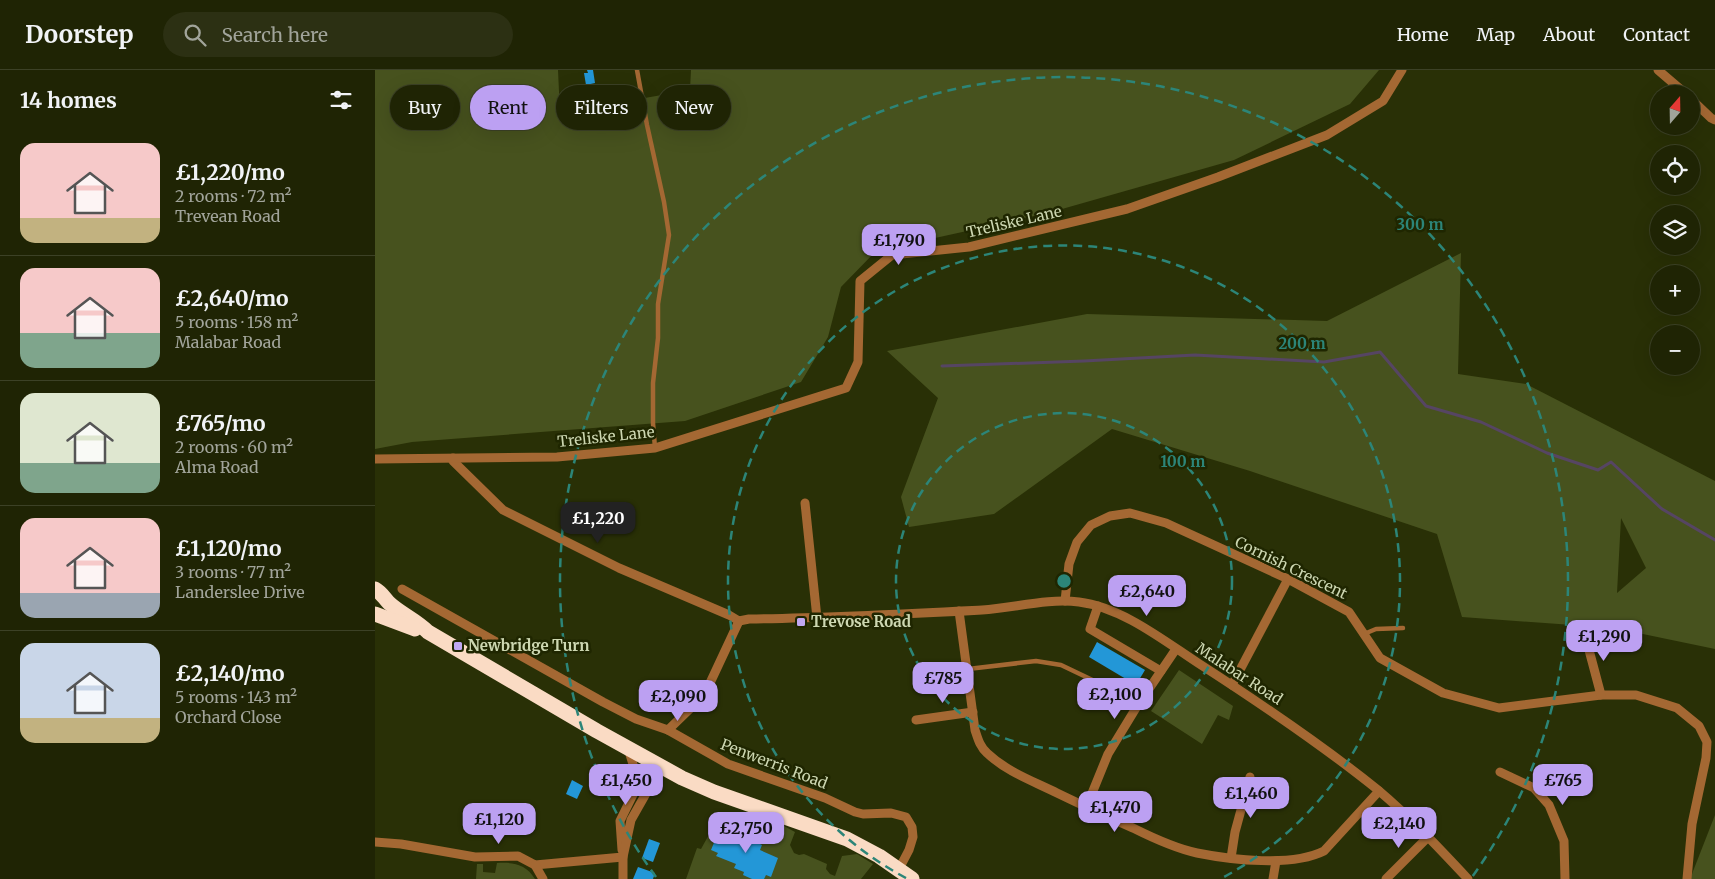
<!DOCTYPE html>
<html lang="en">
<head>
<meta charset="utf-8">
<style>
	body { margin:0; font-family:Merriweather,serif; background:#2c3013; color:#f1f3f6; height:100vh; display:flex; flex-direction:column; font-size:19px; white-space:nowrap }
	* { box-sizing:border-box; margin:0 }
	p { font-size:16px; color:#a1a49a }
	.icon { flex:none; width:28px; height:28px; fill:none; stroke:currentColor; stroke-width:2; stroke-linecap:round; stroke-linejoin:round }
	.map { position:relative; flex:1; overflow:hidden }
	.panel { display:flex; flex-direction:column; background:#1f2404; width:375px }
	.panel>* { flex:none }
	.hud { position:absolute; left:15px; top:15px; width:475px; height:45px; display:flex; gap:10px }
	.needle { width:32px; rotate:20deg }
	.controls { position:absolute; left:1275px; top:15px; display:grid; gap:10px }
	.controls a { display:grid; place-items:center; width:50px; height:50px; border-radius:50%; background:#1f2404; box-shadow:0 5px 20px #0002,0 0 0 1px #3c4126; font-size:25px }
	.price { position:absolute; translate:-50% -42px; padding:0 11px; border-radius:10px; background:#bca0f2; color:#111; font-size:16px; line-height:32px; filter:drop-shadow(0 1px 2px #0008) }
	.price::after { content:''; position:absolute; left:50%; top:30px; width:15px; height:11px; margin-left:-8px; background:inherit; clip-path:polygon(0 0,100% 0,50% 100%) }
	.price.on { background:#222; color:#fff }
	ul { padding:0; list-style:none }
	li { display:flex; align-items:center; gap:15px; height:125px; padding:0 20px }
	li+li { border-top:1px solid #3c4126 }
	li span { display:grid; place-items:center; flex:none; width:140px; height:100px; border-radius:15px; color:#555 }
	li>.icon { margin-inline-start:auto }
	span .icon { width:60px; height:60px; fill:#fffc; stroke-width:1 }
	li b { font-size:21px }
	h2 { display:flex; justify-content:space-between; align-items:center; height:60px; padding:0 20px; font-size:21px }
	.pill { padding:0 18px; border-radius:22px; background:#1f2404; box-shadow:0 5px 20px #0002,0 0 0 1px #3c4126; font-size:18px; line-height:45px }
	.pill.on { background:#bca0f2; color:#111 }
	header { display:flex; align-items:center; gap:30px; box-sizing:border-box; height:70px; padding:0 25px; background:#1f2404; border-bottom:1px solid #3c4126 }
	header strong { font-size:24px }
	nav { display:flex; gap:28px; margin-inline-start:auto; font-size:18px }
	.search { width:350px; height:45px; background:#2c3013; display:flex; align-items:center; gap:12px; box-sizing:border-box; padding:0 18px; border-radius:28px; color:#a1a49a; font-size:19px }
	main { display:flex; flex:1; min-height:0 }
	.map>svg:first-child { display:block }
	.green { fill:#47521e; fill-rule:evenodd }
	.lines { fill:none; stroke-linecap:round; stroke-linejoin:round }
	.stream { stroke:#564563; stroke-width:3 }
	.building { fill:#2397d7 }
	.lane { stroke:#a46833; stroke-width:4.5 }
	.street { stroke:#a46833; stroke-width:9 }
	.highway { stroke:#fadbc4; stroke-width:15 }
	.ring { fill:none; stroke:#2c8578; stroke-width:2.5; stroke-dasharray:9 6 }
	.poi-dot { fill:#c1a8f3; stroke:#1f2600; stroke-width:2 }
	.labels { text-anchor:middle; stroke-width:5; stroke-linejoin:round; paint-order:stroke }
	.street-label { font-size:15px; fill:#cdd7b1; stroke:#1f2600 }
	.poi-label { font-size:15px; font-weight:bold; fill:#cdd7b1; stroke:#1f2600; text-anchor:start }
	.centre { fill:#2c8578; stroke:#1f2600; stroke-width:2.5 }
	.ring-label { font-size:15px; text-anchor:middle; font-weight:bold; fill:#2c8578; stroke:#1f2600; stroke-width:5; stroke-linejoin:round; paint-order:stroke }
</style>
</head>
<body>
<header>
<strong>Doorstep</strong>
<div class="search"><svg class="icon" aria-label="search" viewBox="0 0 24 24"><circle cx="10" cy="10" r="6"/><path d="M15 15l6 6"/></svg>Search here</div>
<nav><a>Home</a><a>Map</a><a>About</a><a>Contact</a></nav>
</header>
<main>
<section class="panel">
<h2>14 homes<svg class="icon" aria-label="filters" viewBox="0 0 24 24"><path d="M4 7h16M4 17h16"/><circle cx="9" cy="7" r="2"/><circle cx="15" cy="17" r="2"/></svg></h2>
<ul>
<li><span style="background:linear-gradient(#f6c9c9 75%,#c2b280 0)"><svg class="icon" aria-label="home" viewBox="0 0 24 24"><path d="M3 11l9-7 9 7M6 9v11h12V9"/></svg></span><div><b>£1,220/mo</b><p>2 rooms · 72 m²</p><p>Trevean Road</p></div></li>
<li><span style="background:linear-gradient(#f6c9c9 65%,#7fa58c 0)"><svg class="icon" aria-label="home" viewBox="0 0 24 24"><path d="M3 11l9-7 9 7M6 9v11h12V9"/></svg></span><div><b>£2,640/mo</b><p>5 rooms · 158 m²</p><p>Malabar Road</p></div></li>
<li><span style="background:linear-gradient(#dfe7d0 70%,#7fa58c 0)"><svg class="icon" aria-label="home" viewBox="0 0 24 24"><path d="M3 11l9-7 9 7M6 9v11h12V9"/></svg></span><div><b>£765/mo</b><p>2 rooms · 60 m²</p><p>Alma Road</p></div></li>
<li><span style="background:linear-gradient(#f6c9c9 75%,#9aa5b1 0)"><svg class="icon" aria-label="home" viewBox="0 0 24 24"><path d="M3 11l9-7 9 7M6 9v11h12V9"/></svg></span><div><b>£1,120/mo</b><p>3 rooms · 77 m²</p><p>Landerslee Drive</p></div></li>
<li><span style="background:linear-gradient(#c9d6e8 75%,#c2b280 0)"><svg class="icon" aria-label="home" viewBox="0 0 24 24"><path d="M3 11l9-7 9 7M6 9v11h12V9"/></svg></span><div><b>£2,140/mo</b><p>5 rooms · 143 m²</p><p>Orchard Close</p></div></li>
</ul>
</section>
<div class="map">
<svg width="1340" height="809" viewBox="0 0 1340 809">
	<rect width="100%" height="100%" fill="#293006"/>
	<g class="green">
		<polygon points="0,0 183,0 185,43 315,20 316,0 1004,0 975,34 859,90 673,143 501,181 466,217 453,267 426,312 310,351 37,372 0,379"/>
		<path d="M 1086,183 L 1083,304 L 1151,314 L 1340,411 L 1340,579 L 1239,558 L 1087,547 L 1062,464 L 875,401 L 737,359 L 619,444 L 534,457 L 526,427 L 563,328 L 512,281 L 712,244 L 952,251 ZM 1246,448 L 1271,498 L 1242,523 Z"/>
		<polygon points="804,600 858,636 854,650 843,645 827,674 776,641"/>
		<polygon points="1340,745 1340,809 1315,809"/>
		<path d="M 353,748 C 356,750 380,756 383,755 C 386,755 389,753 392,752 L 398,755 L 402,760 L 407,755 L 420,762 L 415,775 L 419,783 L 424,785 L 429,784 L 452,794 L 451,799 L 455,804 L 460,806 L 467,786 L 482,784 L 498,794 L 486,809 L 311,809 L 322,778 L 326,779 L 341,752 Z"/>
		<path d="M 122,793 C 138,792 151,794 160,809 L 101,809 L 102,794 L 108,794 L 108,802 L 120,803 Z"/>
	</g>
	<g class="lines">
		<polyline class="stream" points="567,296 709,291 820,285 949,292 1005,282 1051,336 1106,352 1172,383 1223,400 1236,392 1287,439 1340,470"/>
	</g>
	<g class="building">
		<polygon points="212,0 218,0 220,13 211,15 209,3 213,3"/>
		<polygon points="722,572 770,600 761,615 714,587"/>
		<polygon points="197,710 208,716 202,729 191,724"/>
		<polygon points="366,757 384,764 381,772 387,775 385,780 403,788 396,807 391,805 389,809 377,809 368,805 369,802 359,798 361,794 341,786 343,783 336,780 343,763 360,770"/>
		<polygon points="274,769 285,773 278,792 267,788"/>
		<polygon points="263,797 280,803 278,809 258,809"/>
	</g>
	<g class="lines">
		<g class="lane">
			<polyline points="262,0 272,55 289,132 294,165 283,234 283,268 278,313 278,353 280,378"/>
			<polyline points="989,564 1001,559 1028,558"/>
			<polyline points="593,599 661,591 686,595 730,616 745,625 761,638"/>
		</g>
		<g class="street">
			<polyline points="1283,0 1311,24"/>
			<polyline points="1316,29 1336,48 1340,50"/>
			<polyline points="78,388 78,391 128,440 244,498 354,545 364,551"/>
			<polyline points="0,389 182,387 280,378 471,318 483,292 485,211 517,185 594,177 752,139 843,107 952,65 1008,31 1027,0"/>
			<polyline points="430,433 442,548"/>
			<polyline points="27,519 228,632 261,649 293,660 353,694 450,728 480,742 488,744 516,743 531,747 537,757 538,767 534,780 524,799"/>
			<polyline points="690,531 694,494 702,472 716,455 735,446 755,443 791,453 913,509 974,542 1005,588 1068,623 1124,638 1226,625 1261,625 1302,638 1324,656 1332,672 1331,688 1317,754 1312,809"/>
			<polyline points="723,536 715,559 786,601"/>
			<path d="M 584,541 L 600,660 C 603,669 605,677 612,683 C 632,702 658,711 682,723 C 707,735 732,747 758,758 C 778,768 799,778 822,783 C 857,790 917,797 949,781 L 1004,721"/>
			<path d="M 364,551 L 374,549 C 452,548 529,544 607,540 C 639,538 672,528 704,532 C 746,537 788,570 823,593 C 885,633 946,674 1003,720 C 1035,747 1064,778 1093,809"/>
			<polyline points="1210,565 1226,625"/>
			<polyline points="857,615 913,509"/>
			<polyline points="541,650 598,642"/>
			<polyline points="293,660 322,632 335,613 364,551"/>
			<polyline points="253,678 261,704 257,713"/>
			<polyline points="1125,702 1159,718 1174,735 1189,771 1190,809"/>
			<polyline points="711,738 733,684 761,638 801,579"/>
			<polyline points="0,772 26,774 100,787 143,786 160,795 248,787"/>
			<polyline points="247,780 245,751 275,690"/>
			<polyline points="856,788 860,762 875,707"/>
			<polyline points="160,795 168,809"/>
			<polyline points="248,809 248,787 256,750 286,697"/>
			<polyline points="898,809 901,791"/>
			<polyline points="1011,809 1053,767"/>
		</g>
		<g class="highway">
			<path d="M 0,519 C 7,523 9,528 14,533 C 26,544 41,550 53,562 L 222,661 L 307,708 L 339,722 L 472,769 L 504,786 L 537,809"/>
			<polyline points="0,544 40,559"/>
		</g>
	</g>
	<g class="ring">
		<circle cx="689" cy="511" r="168"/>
		<path d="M531 808A336 336 0 1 1 847 808"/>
		<path d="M281 807A504 504 0 1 1 1097 807"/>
	</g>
	<g class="poi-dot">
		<rect x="421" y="547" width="10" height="10" rx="2.5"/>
		<rect x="78" y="571" width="10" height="10" rx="2.5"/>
	</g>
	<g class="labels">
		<g class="street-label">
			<text transform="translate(639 152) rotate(-13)" y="5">Treliske Lane</text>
			<text transform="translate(231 367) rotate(-6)" y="5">Treliske Lane</text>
			<text transform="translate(916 498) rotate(26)" y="5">Cornish Crescent</text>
			<text transform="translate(864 604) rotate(33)" y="5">Malabar Road</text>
			<text transform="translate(399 694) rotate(21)" y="5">Penwerris Road</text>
		</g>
		<g class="poi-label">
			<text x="436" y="557">Trevose Road</text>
			<text x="93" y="581">Newbridge Turn</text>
		</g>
	</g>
	<circle cx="689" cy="511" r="8" class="centre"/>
	<g class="ring-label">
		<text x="1045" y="160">300 m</text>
		<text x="927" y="279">200 m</text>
		<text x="808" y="397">100 m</text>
	</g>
</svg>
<div class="controls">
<a><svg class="needle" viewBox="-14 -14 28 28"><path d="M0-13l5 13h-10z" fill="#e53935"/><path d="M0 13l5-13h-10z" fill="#a1a49a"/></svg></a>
<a><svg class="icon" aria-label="locate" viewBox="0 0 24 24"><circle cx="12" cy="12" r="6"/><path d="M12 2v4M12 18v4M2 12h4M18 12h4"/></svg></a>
<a><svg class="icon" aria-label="layers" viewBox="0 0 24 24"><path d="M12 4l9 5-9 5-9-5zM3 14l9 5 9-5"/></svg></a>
<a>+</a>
<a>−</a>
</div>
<b class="price" style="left:524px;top:196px">£1,790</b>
<b class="price on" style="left:223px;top:474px">£1,220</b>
<b class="price" style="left:772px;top:547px">£2,640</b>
<b class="price" style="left:1229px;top:592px">£1,290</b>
<b class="price" style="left:568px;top:634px">£785</b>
<b class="price" style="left:740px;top:650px">£2,100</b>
<b class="price" style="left:303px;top:652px">£2,090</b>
<b class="price" style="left:251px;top:736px">£1,450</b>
<b class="price" style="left:1188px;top:736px">£765</b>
<b class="price" style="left:876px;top:749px">£1,460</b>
<b class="price" style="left:740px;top:763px">£1,470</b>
<b class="price" style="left:124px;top:775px">£1,120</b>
<b class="price" style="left:1024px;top:779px">£2,140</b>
<b class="price" style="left:371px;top:784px">£2,750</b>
<div class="hud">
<a class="pill">Buy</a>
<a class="pill on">Rent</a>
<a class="pill">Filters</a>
<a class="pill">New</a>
</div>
</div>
</main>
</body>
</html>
